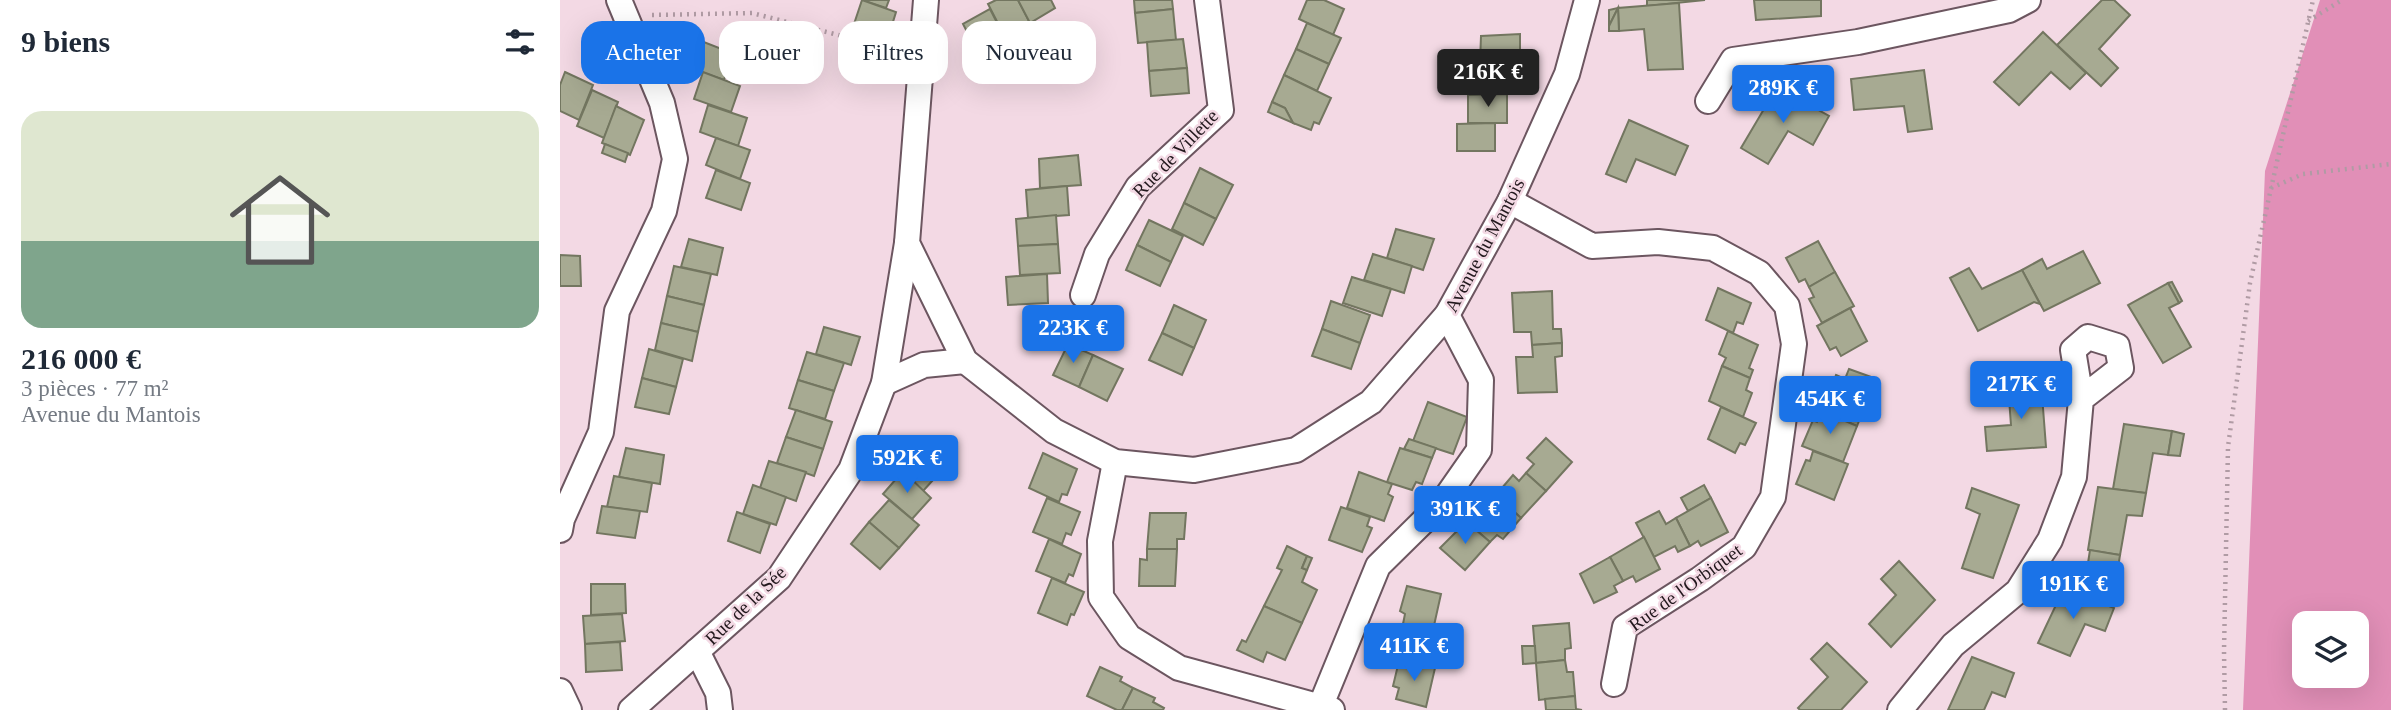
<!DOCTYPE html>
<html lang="fr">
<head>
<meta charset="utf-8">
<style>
	body { margin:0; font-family:"Times New Roman",serif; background:#f2f2f3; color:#1f2937; height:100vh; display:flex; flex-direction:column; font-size:26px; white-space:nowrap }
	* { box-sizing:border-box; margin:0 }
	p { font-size:23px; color:#747a83 }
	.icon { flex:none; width:38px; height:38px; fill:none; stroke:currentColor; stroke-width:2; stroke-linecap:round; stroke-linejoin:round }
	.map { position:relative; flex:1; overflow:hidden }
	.details { display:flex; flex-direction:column; background:#fff; width:560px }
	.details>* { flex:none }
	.guide { position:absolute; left:21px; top:21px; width:665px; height:63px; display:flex; gap:14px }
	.fabs { position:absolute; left:1732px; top:611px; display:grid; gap:14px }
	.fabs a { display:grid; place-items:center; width:77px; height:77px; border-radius:14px; background:#fff; box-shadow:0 7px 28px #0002; font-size:35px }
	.price { position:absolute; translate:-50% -60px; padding:0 16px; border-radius:7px; background:#1a73e8; color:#fff; font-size:23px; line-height:46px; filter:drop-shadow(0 2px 4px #0008) }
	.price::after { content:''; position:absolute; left:50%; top:42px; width:21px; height:16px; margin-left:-10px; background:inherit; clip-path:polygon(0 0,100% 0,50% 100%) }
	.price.current { background:#222; color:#fff }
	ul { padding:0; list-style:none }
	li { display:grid; align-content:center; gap:14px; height:371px; padding:0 21px }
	li span { display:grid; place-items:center; height:217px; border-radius:21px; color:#555 }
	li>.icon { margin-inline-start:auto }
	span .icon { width:126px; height:126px; fill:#fffc; stroke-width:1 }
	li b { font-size:30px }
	h2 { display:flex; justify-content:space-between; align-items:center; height:84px; padding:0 21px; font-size:30px }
	.chip { padding:0 24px; border-radius:21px; background:#fff; box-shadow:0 7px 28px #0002; font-size:24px; line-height:63px }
	.chip.current { background:#1a73e8; color:#fff }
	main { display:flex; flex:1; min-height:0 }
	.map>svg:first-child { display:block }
	.forest { fill:#e18fb7; fill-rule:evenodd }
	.building { fill:#a7aa92; stroke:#737660; stroke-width:2 }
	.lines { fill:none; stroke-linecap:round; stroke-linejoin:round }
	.minor-casing { stroke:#6c5660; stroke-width:28 }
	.path { stroke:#b09ba4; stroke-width:4.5; stroke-dasharray:2 5; stroke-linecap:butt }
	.minor { stroke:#fff; stroke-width:24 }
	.labels { text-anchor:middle; stroke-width:5; stroke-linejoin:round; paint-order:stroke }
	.street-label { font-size:19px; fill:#22181d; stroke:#f3d9e4 }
</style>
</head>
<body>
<main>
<section class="details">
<h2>9 biens<svg class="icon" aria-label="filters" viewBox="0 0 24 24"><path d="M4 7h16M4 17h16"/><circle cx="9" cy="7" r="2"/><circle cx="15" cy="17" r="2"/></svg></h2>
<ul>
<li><span style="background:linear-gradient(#dfe7d0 60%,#7fa58c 0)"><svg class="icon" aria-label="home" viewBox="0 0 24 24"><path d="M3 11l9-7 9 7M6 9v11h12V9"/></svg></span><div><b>216 000 €</b><p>3 pièces · 77 m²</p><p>Avenue du Mantois</p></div></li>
</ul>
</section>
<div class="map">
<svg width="1831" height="710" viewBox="0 0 1831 710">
	<rect width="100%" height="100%" fill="#f3d9e4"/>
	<path class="forest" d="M 1760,0 L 1831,0 L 1831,710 L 1683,710 L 1705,171 ZM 1745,623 L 1797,623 L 1797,676 L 1745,676 Z"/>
	<g class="building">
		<polygon points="302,0 329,0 326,8"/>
		<polygon points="302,0 336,12 328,38 293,27"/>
		<polygon points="436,0 458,0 470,23 445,37 428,4"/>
		<polygon points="458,0 491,0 495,8 470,23"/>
		<polygon points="574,0 612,0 613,9 575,13"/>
		<polygon points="747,0 764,0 784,9 773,35 739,19"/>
		<polygon points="1087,0 1145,0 1087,6"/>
		<polygon points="1194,0 1261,0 1261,16 1196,20"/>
		<polygon points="1542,0 1554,0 1570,15 1539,49 1558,68 1541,86 1497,45"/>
		<polygon points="1119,3 1123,69 1088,70 1084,29 1059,31 1058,8"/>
		<polygon points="1058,8 1049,26 1049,10"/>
		<polygon points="1058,8 1059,31 1049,31 1049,26"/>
		<polygon points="430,9 448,44 421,59 403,24"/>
		<polygon points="613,9 616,40 578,43 575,13"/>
		<polygon points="747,23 781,38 769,64 736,49"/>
		<polygon points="1483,32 1526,73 1510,89 1491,72 1459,105 1434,82"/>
		<polygon points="960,34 960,64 920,64 921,36"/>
		<polygon points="136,39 172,53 164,80 127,67"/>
		<polygon points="623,39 627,68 589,71 587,42"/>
		<polygon points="736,49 769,64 757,91 724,75"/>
		<polygon points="908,64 946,64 947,94 908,95"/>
		<polygon points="627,68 629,93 591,96 589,71"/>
		<polygon points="1364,70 1372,129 1348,132 1344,106 1294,110 1291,79"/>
		<polygon points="5,72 33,85 19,120 0,111 0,85"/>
		<polygon points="143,72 180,86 171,112 134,99"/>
		<polygon points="724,75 771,98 759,124 754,122 751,130 733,123 725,108 712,102"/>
		<polygon points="1217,87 1269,116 1253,145 1228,131 1208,164 1181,148"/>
		<polygon points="32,90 58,102 44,138 17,126"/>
		<polygon points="947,94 947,123 908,123 908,95"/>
		<polygon points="712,102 725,108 733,123 708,112"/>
		<polygon points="148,105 187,118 178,146 140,132"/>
		<polygon points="56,106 84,120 70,155 42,143"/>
		<polygon points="1069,120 1128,146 1115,175 1076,159 1066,182 1046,174"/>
		<polygon points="935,123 935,151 897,151 897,124"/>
		<polygon points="156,138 190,150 180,179 146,165"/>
		<polygon points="45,144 68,153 65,162 42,153"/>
		<polygon points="518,155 521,185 480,188 479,159"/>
		<polygon points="640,168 673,185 656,219 624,203"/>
		<polygon points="156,170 190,183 181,210 146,198"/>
		<polygon points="507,186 509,215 468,218 466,190"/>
		<polygon points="624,203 656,219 643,245 612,229"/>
		<polygon points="496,215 498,244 458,246 456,219"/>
		<polygon points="589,220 623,236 611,262 577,245"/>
		<polygon points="836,229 874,239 863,270 827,258"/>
		<polygon points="129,239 163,248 157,275 121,267"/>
		<polygon points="1258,241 1275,272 1249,287 1245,279 1239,282 1226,258"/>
		<polygon points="498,244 500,273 460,275 458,246"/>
		<polygon points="577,245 611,262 600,286 566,270"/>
		<polygon points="1523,251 1540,283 1484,311 1462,270 1482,259 1487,269"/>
		<polygon points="813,254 852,266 844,293 804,280"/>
		<polygon points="0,255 20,256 21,286 0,286"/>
		<polygon points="114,266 151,274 144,305 107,296"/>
		<polygon points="1409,268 1422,289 1462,270 1480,304 1474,302 1418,331 1390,278"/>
		<polygon points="1275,272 1294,306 1262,323 1249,299 1254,297 1249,287"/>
		<polygon points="487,274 488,303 448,305 446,277"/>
		<polygon points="792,277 831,289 822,316 783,303"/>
		<polygon points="1612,282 1622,301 1619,303 1608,283"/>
		<polygon points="1608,283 1619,303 1609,308 1631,347 1603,363 1568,305"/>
		<polygon points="1158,288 1191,303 1183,324 1177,322 1173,333 1146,320"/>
		<polygon points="992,291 993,329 1001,329 1002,343 972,345 971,332 954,332 952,293"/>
		<polygon points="107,296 144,305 138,332 101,323"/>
		<polygon points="771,301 810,315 800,343 762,329"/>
		<polygon points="614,305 646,320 634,348 602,333"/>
		<polygon points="1290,308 1307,341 1281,356 1276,347 1270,350 1257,326"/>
		<polygon points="101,323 138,332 132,361 95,350"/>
		<polygon points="264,327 300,337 291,365 256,354"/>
		<polygon points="762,329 800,343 791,369 752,356"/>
		<polygon points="1168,331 1198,345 1189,368 1193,370 1190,378 1162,366 1166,358 1159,354"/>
		<polygon points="602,333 634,348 622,375 589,360"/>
		<polygon points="1002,343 1002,356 995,357 997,392 958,393 956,357 973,357 972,345"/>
		<polygon points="508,344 533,355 519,387 493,375"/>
		<polygon points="89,349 123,359 116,387 82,378"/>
		<polygon points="247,352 284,363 274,391 238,380"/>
		<polygon points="533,355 563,369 547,401 519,387"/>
		<polygon points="1162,366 1190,378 1186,390 1192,393 1183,417 1149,401"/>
		<polygon points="1289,369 1317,379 1311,391 1285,379"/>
		<polygon points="1276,375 1311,391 1297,426 1266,413 1270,403 1266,402"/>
		<polygon points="82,378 116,387 109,414 75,407"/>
		<polygon points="238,380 274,391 265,419 229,408"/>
		<polygon points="1481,382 1486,447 1427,451 1425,427 1451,425 1448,385"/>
		<polygon points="868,402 907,417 893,454 853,441"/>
		<polygon points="1161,407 1196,423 1185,445 1180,443 1175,453 1148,439"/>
		<polygon points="236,410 272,422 263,449 226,437"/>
		<polygon points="1262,411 1297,426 1283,462 1242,446 1253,420 1257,422"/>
		<polygon points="1564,424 1612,431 1608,455 1593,453 1586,493 1553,489"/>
		<polygon points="1612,431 1624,434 1620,456 1608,455"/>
		<polygon points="226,437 263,449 254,476 217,463"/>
		<polygon points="986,438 1012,462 986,491 966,473 974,464 967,458"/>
		<polygon points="849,439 876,448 872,458 844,449"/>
		<polygon points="356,443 383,469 363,491 336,466"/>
		<polygon points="66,448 104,455 100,484 59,477"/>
		<polygon points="840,448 872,458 862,484 856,482 852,490 827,482"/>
		<polygon points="1253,451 1288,464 1274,500 1236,484 1246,460 1250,461"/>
		<polygon points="483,453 517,469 507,495 502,494 499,502 469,488"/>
		<polygon points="209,461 246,472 236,501 200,488"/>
		<polygon points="343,471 371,498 352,519 323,494"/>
		<polygon points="799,472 832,484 828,494 833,497 824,521 787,508"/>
		<polygon points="966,473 986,491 961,518 936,495 953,475 959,481"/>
		<polygon points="54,476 92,483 87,512 47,507"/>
		<polygon points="193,485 226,497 216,525 183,514"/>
		<polygon points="1144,485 1151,498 1128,511 1121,498"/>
		<polygon points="1538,487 1586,493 1582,516 1567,515 1560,555 1528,550"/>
		<polygon points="1412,488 1459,505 1433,578 1402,568 1420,514 1406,508"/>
		<polygon points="936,495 961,518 943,539 937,535 930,542 909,524"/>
		<polygon points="487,498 520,512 511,535 506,533 502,544 473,532"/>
		<polygon points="1151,498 1168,532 1141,546 1138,541 1130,546 1116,518"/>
		<polygon points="329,500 359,525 339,548 309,522"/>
		<polygon points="42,506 80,511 75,538 37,533"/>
		<polygon points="781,507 810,517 807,526 812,528 802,552 769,540"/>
		<polygon points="1099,511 1106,524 1116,518 1130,546 1118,552 1115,546 1094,557 1076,523"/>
		<polygon points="177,512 210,524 200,553 168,541"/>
		<polygon points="590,513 626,513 624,539 617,539 617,549 587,549"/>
		<polygon points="309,522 339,548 320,569 291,544"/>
		<polygon points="909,524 930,542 905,570 880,548 899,529 902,532"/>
		<polygon points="1084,537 1100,569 1076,582 1073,576 1063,581 1050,557"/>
		<polygon points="489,539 521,554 513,576 509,574 505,583 476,571"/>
		<polygon points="727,546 747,556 742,568 747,570 742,582 757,590 742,623 704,606 722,570 717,568"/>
		<polygon points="587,549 617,549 615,586 579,586 580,559 587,560"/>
		<polygon points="1530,550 1560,555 1558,568 1528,563"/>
		<polygon points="747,556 752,558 747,570 742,568"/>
		<polygon points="1050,557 1063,581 1054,586 1057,592 1034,603 1020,574"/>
		<polygon points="1339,561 1375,600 1331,647 1309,624 1336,595 1321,579"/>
		<polygon points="492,578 524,592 514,615 511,614 507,625 478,613"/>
		<polygon points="31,584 65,584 66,613 31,615"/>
		<polygon points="847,586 881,594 873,630 843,624 845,614 840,611"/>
		<polygon points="1504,588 1554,608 1545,631 1525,624 1510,656 1478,643"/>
		<polygon points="704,606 742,623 725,660 707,652 703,662 677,650 682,640 686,642"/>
		<polygon points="62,614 65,641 25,644 23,616"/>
		<polygon points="1009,623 1011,648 1005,649 1005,660 976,663 973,626"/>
		<polygon points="843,624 873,630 866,667 829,659 835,633 840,635"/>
		<polygon points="60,642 62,670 26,672 25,644"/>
		<polygon points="1267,643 1307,682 1281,710 1240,710 1238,708 1268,677 1251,659"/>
		<polygon points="962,646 975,646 976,663 963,664"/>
		<polygon points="1412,657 1454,673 1445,697 1432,692 1424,710 1388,710"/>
		<polygon points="1005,660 1007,672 1013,672 1015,696 979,700 976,663"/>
		<polygon points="839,661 875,668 866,707 836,699 839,688 833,686"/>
		<polygon points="540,667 562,677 560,681 573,688 562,710 557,710 527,696"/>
		<polygon points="573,688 595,698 593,702 604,708 603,710 562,710"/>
		<polygon points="1015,696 1016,709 1022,710 986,710 985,699"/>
	</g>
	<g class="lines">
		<defs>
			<g id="minor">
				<polyline points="366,0 347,243 405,361 494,431 555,462 634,470 736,450 811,402 887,315 950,201 1007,74 1027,0"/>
				<polyline points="1148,101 1173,60 1298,42 1449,10 1468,0"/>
				<polyline points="950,201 1032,246 1098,242 1153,248 1199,273 1227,306 1234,344 1213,497 1184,547 1140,579 1065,627 1054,684"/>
				<polyline points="523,295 537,254 578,187 661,110 647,0"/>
				<polyline points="324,383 364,365 405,361"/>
				<polyline points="555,462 540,541 541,597 569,637 619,668 772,710"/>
				<polyline points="0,530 2,519 41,432 57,311 104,211 115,159 102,103 59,0"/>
				<polyline points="137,651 158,693 160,710"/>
				<polyline points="0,691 9,710"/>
				<polyline points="761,705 818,566 882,503 919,450 921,380 887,315"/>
				<polyline points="71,710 219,578 291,470 324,383 347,243"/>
				<polyline points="1340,710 1393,645 1458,591 1490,540 1514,477 1521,399 1513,350 1528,337 1557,346 1561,368 1521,399"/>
			</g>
		</defs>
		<use href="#minor" class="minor-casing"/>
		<g class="path">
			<polyline points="92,15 192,13 337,50"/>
			<polyline points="1748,21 1782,0"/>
			<polyline points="1711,188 1743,174 1831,164"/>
			<polyline points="1665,710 1664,651 1668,447 1690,283 1753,0"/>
		</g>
		<use href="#minor" class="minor"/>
	</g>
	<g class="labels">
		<g class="street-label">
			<text transform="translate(615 153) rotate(-46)" y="7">Rue de Villette</text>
			<text transform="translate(924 245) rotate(-62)" y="7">Avenue du Mantois</text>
			<text transform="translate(1125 587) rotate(-36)" y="7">Rue de l'Orbiquet</text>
			<text transform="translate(185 605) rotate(-44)" y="7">Rue de la Sée</text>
		</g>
	</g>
</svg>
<div class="fabs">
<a><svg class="icon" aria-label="layers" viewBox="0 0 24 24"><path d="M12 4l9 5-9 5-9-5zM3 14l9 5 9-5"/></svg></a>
</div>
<b class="price current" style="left:928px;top:109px">216K €</b>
<b class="price" style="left:1223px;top:125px">289K €</b>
<b class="price" style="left:513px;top:365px">223K €</b>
<b class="price" style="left:1461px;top:421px">217K €</b>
<b class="price" style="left:1270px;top:436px">454K €</b>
<b class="price" style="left:347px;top:495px">592K €</b>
<b class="price" style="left:905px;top:546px">391K €</b>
<b class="price" style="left:1513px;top:621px">191K €</b>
<b class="price" style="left:854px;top:683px">411K €</b>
<div class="guide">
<a class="chip current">Acheter</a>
<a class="chip">Louer</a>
<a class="chip">Filtres</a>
<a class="chip">Nouveau</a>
</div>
</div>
</main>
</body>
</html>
